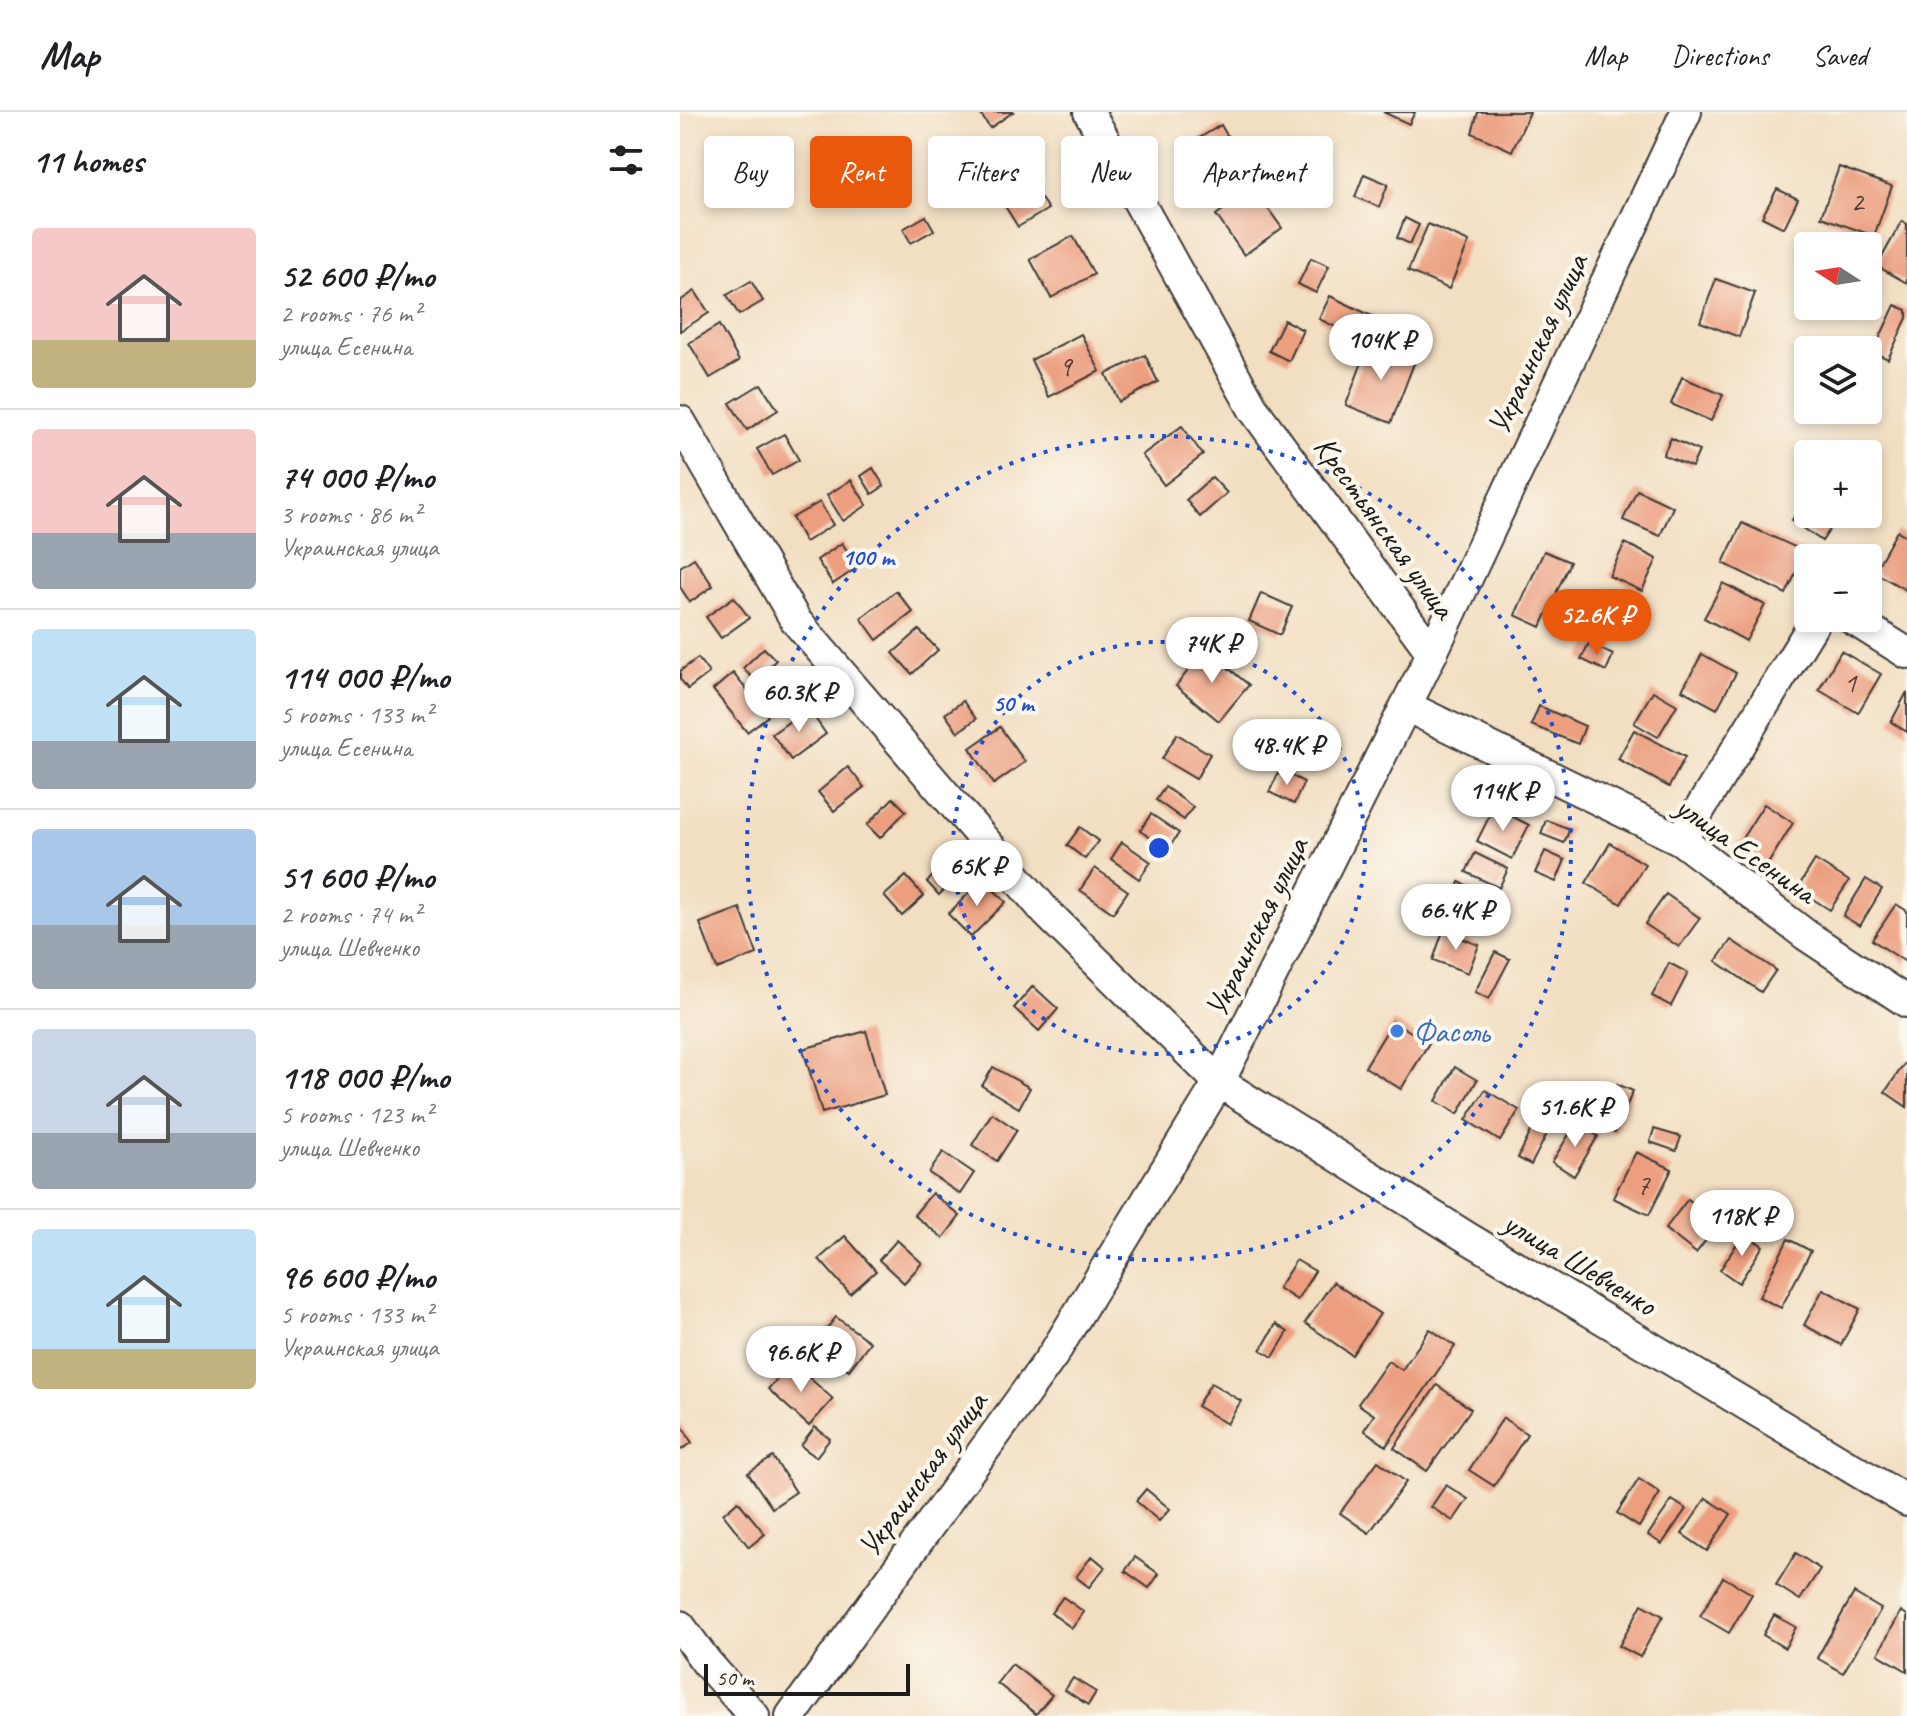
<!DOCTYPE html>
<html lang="en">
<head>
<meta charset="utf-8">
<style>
	body { margin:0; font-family:Caveat,sans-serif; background:#f2f2f2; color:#202124; height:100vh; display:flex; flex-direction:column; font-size:30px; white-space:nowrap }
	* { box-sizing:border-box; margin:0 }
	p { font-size:26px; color:#757577 }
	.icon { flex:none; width:44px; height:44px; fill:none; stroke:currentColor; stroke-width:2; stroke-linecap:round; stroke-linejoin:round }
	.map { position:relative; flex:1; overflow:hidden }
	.panel { display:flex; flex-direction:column; background:#fff; width:680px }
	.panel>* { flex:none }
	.hud { position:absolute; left:24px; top:24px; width:760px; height:72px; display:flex; gap:16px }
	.needle { width:52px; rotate:282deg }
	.controls { position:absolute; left:1114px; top:120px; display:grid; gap:16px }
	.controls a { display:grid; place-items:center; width:88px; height:88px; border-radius:8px; background:#fff; box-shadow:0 4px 12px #0003; font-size:40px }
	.scale { position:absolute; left:24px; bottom:20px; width:206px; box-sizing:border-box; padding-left:8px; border:4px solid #1c1c1c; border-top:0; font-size:22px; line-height:28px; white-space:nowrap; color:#1c1c1c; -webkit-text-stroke:6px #fbf7ec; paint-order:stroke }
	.price { position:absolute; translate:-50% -68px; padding:0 18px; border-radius:28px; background:#fff; color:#222; font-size:26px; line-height:52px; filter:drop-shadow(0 2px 4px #0008) }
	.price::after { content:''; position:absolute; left:50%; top:48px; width:24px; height:18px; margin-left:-12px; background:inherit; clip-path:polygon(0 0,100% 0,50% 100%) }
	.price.active { background:#ea580c; color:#fff }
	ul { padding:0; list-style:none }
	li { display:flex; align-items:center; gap:24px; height:200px; padding:0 32px }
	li+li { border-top:2px solid #e0e0e0 }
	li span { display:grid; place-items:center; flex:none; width:224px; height:160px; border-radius:8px; color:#555 }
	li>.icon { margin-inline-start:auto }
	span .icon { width:96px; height:96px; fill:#fffc; stroke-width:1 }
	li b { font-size:34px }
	h2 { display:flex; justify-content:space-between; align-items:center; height:96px; padding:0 32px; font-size:34px }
	.pill { padding:0 28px; border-radius:8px; background:#fff; box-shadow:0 4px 12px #0003; font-size:28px; line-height:72px }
	.pill.active { background:#ea580c; color:#fff }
	header { display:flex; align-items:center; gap:48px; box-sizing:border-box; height:112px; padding:0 40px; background:#fff; border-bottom:2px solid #e0e0e0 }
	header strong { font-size:38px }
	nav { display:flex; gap:44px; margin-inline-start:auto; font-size:28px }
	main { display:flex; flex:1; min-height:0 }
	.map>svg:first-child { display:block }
	.building { fill:#ec9e7f }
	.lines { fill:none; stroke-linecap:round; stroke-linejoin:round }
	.minor-casing { stroke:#3c3935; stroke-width:34 }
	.minor { stroke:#fff; stroke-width:30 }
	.ring { fill:none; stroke:#1d4ed8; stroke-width:4; stroke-dasharray:4 8 }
	.shop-dot { fill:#3f7fe0; stroke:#fbf7ec; stroke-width:3 }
	.labels { text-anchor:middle; stroke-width:8; stroke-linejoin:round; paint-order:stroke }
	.number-label { font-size:28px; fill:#503c35 }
	.street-label { font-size:32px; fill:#1c1c1c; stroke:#fbf7ec }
	.shop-label { font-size:32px; fill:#366cbe; stroke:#fbf7ec; text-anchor:start }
	.centre { fill:#1d4ed8; stroke:#fbf7ec; stroke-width:4 }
	.ring-label { font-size:24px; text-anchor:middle; font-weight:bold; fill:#1d4ed8; stroke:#fbf7ec; stroke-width:8; stroke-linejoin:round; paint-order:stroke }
</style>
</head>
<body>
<header>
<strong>Map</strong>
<nav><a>Map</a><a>Directions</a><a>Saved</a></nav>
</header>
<main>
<section class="panel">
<h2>11 homes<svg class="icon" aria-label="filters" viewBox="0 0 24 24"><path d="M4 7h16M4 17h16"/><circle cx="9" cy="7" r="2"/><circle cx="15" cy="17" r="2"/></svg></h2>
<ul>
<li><span style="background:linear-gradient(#f6c9c9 70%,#c2b280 0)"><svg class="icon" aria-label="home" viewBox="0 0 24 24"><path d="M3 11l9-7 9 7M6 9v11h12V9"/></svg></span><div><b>52 600 ₽/mo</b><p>2 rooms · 76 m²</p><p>улица Есенина</p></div></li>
<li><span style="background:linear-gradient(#f6c9c9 65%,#9aa5b1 0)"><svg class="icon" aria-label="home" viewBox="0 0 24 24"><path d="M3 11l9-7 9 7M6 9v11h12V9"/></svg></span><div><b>74 000 ₽/mo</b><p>3 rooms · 86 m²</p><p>Украинская улица</p></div></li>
<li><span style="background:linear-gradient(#bfe0f5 70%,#9aa5b1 0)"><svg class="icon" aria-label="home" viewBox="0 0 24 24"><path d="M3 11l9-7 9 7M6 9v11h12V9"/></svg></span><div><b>114 000 ₽/mo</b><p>5 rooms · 133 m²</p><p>улица Есенина</p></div></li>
<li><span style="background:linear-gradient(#a9c7e8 60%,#9aa5b1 0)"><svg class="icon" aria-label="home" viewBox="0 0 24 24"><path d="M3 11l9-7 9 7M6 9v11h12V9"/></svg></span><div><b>51 600 ₽/mo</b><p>2 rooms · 74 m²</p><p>улица Шевченко</p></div></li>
<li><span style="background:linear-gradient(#c9d6e8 65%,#9aa5b1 0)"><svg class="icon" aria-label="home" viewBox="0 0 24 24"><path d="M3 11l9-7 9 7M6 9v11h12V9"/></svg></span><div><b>118 000 ₽/mo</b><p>5 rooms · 123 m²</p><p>улица Шевченко</p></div></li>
<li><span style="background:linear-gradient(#bfe0f5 75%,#c2b280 0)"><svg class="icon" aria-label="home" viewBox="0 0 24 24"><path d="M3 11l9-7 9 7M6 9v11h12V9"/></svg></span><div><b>96 600 ₽/mo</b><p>5 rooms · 133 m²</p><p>Украинская улица</p></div></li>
</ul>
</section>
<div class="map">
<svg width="1227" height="1604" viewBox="0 0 1227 1604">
	<rect width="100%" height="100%" fill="#fbf7ec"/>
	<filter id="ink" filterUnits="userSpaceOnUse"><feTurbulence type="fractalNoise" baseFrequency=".0125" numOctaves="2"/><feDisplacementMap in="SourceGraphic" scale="16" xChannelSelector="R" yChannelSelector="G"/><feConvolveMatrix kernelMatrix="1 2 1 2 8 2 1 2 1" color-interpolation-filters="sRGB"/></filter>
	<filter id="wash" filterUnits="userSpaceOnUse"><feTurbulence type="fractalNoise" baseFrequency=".006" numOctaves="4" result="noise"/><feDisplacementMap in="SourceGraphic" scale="32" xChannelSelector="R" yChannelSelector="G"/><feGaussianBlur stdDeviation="1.8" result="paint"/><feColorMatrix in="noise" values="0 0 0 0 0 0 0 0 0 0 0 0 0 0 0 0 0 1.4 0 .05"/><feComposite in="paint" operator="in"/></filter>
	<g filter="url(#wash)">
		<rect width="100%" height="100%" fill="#f2dec1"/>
		<g id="blocks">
			<g class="building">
				<polygon points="299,0 333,0 310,16"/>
				<polygon points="703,0 735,0 729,12"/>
				<polygon points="798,0 850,0 832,39 792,21"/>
				<polygon points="541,13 562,49 528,70 506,34"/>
				<polygon points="347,32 358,55 308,78 298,55"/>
				<polygon points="1159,55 1212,74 1194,124 1141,105"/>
				<polygon points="684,62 708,72 699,95 675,85"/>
				<polygon points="354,76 368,97 338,115 325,94"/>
				<polygon points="573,76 602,116 564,143 536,103"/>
				<polygon points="1097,77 1118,87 1104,116 1082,105"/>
				<polygon points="246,104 254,118 231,131 223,117"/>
				<polygon points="725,106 739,113 730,132 717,126"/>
				<polygon points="1222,109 1227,112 1227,171 1197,154"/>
				<polygon points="748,112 789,130 769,177 728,159"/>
				<polygon points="393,124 414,162 371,186 350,147"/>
				<polygon points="631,146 649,154 636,181 618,172"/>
				<polygon points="1036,167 1075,181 1059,225 1020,210"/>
				<polygon points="71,169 83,189 59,203 47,183"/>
				<polygon points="15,179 29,201 0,219 0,189"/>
				<polygon points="650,184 694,205 683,228 639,207"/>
				<polygon points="1128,187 1128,194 1155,194 1150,209 1123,200"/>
				<polygon points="1215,193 1227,198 1227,206 1208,247 1193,240"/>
				<polygon points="604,208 623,218 609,249 589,239"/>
				<polygon points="39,213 59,249 30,266 9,231"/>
				<polygon points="401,222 420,259 369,285 351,248"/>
				<polygon points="690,229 736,246 711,311 666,293"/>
				<polygon points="465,243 478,270 439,290 426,262"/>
				<polygon points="1002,265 1043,283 1031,309 991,292"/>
				<polygon points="81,272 98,298 67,318 50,291"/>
				<polygon points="502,314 523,343 484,373 462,343"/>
				<polygon points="104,322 119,348 92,363 77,337"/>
				<polygon points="991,326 1019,339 1012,355 983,343"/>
				<polygon points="193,356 204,374 192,382 181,364"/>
				<polygon points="532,365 547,381 520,405 506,388"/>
				<polygon points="171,368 187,393 163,409 147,383"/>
				<polygon points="957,378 993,395 980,424 943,408"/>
				<polygon points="1128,383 1128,402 1160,402 1142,429 1112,408"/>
				<polygon points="140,390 153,413 125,430 112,406"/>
				<polygon points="1062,411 1126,440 1106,482 1043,451"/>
				<polygon points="1217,419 1227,424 1226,478 1194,460"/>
				<polygon points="162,431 178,455 153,472 137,448"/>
				<polygon points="945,431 977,447 962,479 929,464"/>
				<polygon points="864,439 890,450 861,515 835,503"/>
				<polygon points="14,446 33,474 10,490 0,475 0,455"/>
				<polygon points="1043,471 1085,493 1066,529 1024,506"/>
				<polygon points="216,479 233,500 197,528 181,506"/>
				<polygon points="581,481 612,495 600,523 569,509"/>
				<polygon points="54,485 69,506 41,526 26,505"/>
				<polygon points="239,518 258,538 232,562 213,541"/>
				<polygon points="909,531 933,543 926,559 901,547"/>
				<polygon points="84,536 96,548 75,569 63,556"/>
				<polygon points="525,537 569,573 539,609 496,574"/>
				<polygon points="1161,539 1201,562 1178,601 1139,578"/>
				<polygon points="1022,542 1056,561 1037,597 1002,578"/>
				<polygon points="18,546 29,561 8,577 0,567 0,559"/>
				<polygon points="104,556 122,576 96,598 79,578"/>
				<polygon points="53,561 88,604 67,620 33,578"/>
				<polygon points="973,579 997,593 978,625 954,611"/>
				<polygon points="1227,580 1227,620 1211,610"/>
				<polygon points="283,589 296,607 278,620 265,602"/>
				<polygon points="859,594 905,614 898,632 851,613"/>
				<polygon points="128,596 146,622 111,648 92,622"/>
				<polygon points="320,615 345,650 314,672 290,636"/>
				<polygon points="954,618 1005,645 989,675 938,647"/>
				<polygon points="497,622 530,642 516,667 482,647"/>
				<polygon points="168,655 184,675 154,699 138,680"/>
				<polygon points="600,658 624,670 614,692 589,680"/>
				<polygon points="485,675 513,695 504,708 476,688"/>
				<polygon points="213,686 226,699 200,726 187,713"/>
				<polygon points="1084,692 1113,711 1086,755 1056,736"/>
				<polygon points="814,695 849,713 832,747 797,729"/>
				<polygon points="471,702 499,721 488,737 460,719"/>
				<polygon points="866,708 890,717 884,731 861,722"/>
				<polygon points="400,715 418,729 405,747 387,733"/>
				<polygon points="442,730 471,750 459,767 431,747"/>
				<polygon points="930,731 965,752 941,792 906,771"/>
				<polygon points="865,739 885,748 876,770 855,761"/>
				<polygon points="795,741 828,757 819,776 786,760"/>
				<polygon points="273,743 286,755 259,783 247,770"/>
				<polygon points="1135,748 1169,769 1150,798 1117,777"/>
				<polygon points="415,756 448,779 433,801 400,778"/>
				<polygon points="226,764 244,784 222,804 204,784"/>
				<polygon points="303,767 326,790 291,825 268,802"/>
				<polygon points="1186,767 1202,777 1180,814 1163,804"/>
				<polygon points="779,770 816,785 804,815 768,801"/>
				<polygon points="986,782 1020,806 999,835 965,812"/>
				<polygon points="1216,792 1227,799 1227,851 1192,828"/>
				<polygon points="60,796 77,842 37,857 20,811"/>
				<polygon points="763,819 799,833 788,861 753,848"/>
				<polygon points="1051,828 1096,858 1081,880 1036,849"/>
				<polygon points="815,840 830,847 809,887 795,880"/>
				<polygon points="989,851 1008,861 991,894 972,884"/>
				<polygon points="353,874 378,897 359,919 334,896"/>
				<polygon points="713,909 749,931 721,977 685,955"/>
				<polygon points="186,919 205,983 142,1001 123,937"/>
				<polygon points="1227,948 1227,995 1205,980"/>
				<polygon points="313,955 350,976 339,996 302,974"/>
				<polygon points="775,955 797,968 778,1002 756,989"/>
				<polygon points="937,972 953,979 935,1021 919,1014"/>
				<polygon points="805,978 839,998 820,1029 786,1008"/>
				<polygon points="312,1001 337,1018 317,1049 292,1033"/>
				<polygon points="856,1009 870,1016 851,1053 838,1046"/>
				<polygon points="896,1011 918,1024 894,1064 872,1050"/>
				<polygon points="974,1017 1001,1025 996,1039 970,1030"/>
				<polygon points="263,1040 294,1061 280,1082 249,1061"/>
				<polygon points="956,1040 992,1057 969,1103 933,1086"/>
				<polygon points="252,1081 280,1104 263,1126 234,1103"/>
				<polygon points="1008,1087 1039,1111 1016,1141 985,1117"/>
				<polygon points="1064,1121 1083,1134 1059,1171 1040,1158"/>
				<polygon points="165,1124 196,1159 170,1182 139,1147"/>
				<polygon points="1108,1127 1131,1139 1101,1196 1079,1185"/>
				<polygon points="217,1128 242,1151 224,1171 199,1148"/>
				<polygon points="616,1148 635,1159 617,1188 598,1176"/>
				<polygon points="653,1170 700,1202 672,1243 625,1211"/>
				<polygon points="1143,1177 1180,1197 1161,1233 1124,1213"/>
				<polygon points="156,1205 190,1230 169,1258 135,1232"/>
				<polygon points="596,1212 608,1220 593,1245 581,1238"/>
				<polygon points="750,1217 775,1234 706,1334 684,1318 694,1303 678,1292 708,1249 722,1258"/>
				<polygon points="113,1251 153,1287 129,1314 88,1277"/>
				<polygon points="531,1271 561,1289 547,1312 517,1294"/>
				<polygon points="757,1273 791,1297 747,1359 714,1336"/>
				<polygon points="823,1306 847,1322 814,1374 789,1358"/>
				<polygon points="0,1310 12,1331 0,1338"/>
				<polygon points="135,1315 150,1327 136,1345 121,1334"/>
				<polygon points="93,1345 116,1380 92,1396 68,1361"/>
				<polygon points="698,1349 726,1370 689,1421 660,1401"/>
				<polygon points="959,1367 980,1381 959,1415 937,1401"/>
				<polygon points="766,1373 788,1387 773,1409 751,1395"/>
				<polygon points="466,1377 490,1397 479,1409 456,1389"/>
				<polygon points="1026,1386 1051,1402 1027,1439 1002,1422"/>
				<polygon points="992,1388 1006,1397 982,1432 968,1423"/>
				<polygon points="58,1389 85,1422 69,1435 43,1402"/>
				<polygon points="1116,1441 1140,1457 1120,1488 1096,1473"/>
				<polygon points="412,1444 425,1455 409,1475 396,1465"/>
				<polygon points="455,1445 479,1462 469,1476 445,1459"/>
				<polygon points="1043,1465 1072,1482 1049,1521 1020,1504"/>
				<polygon points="1174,1481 1201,1497 1163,1561 1137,1546"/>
				<polygon points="383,1485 404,1500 392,1516 371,1501"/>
				<polygon points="962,1492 983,1504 960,1545 939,1534"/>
				<polygon points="1221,1499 1227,1503 1227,1559 1198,1542"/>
				<polygon points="1094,1503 1116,1515 1105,1536 1083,1523"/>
				<polygon points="332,1552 372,1583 356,1602 317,1571"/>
				<polygon points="393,1566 416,1580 408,1593 385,1578"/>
			</g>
		</g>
	</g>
	<g filter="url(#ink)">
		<use href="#blocks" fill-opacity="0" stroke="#3c3935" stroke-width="2"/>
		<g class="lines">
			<defs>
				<g id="minor">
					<polyline points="409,0 574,298 752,541"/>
					<polyline points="0,309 116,509 366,800 539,970 788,1126 1227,1389"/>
					<polyline points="1171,506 1227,541"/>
					<polyline points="726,594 1001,728 1126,823 1227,890"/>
					<polyline points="1001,728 1137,506"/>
					<polyline points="0,1514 27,1551 74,1604"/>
					<polyline points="111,1604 373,1243 539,970 752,541 1006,0"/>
				</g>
			</defs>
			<use href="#minor" class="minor-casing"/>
			<use href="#minor" class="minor"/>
		</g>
	</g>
	<g class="ring">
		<circle cx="479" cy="736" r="206"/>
		<circle cx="479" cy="736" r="412"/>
	</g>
	<circle class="shop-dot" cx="717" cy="919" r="8"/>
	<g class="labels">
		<g class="number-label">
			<text x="1177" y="99">2</text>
			<text x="385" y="264">9</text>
			<text x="1170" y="580">1</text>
			<text x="963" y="1082">7</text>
		</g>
		<g class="street-label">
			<text transform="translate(857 232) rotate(-65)" y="11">Украинская улица</text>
			<text transform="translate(705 415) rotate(54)" y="11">Крестьянская улица</text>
			<text transform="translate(1066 737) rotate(35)" y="11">улица Есенина</text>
			<text transform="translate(576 815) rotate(-64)" y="11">Украинская улица</text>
			<text transform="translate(900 1151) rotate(31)" y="11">улица Шевченко</text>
			<text transform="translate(242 1362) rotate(-54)" y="11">Украинская улица</text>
		</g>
		<g class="shop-label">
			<text x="733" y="930">Фасоль</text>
		</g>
	</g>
	<circle cx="479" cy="736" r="12" class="centre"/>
	<g class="ring-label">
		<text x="188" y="453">100 m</text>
		<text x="333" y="599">50 m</text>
	</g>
</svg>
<div class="controls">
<a><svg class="needle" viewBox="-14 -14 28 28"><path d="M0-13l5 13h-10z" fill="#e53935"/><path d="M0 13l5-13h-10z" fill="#757577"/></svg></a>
<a><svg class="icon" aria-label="layers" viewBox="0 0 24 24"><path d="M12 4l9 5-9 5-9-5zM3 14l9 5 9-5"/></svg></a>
<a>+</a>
<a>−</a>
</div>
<div class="scale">50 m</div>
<b class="price" style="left:701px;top:270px">104K ₽</b>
<b class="price active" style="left:917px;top:545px">52.6K ₽</b>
<b class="price" style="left:532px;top:573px">74K ₽</b>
<b class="price" style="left:119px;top:622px">60.3K ₽</b>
<b class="price" style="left:607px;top:675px">48.4K ₽</b>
<b class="price" style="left:823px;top:721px">114K ₽</b>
<b class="price" style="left:297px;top:796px">65K ₽</b>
<b class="price" style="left:776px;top:840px">66.4K ₽</b>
<b class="price" style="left:895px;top:1037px">51.6K ₽</b>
<b class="price" style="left:1062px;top:1146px">118K ₽</b>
<b class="price" style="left:121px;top:1282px">96.6K ₽</b>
<div class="hud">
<a class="pill">Buy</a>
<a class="pill active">Rent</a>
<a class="pill">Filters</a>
<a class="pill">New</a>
<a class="pill">Apartment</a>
</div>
</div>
</main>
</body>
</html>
